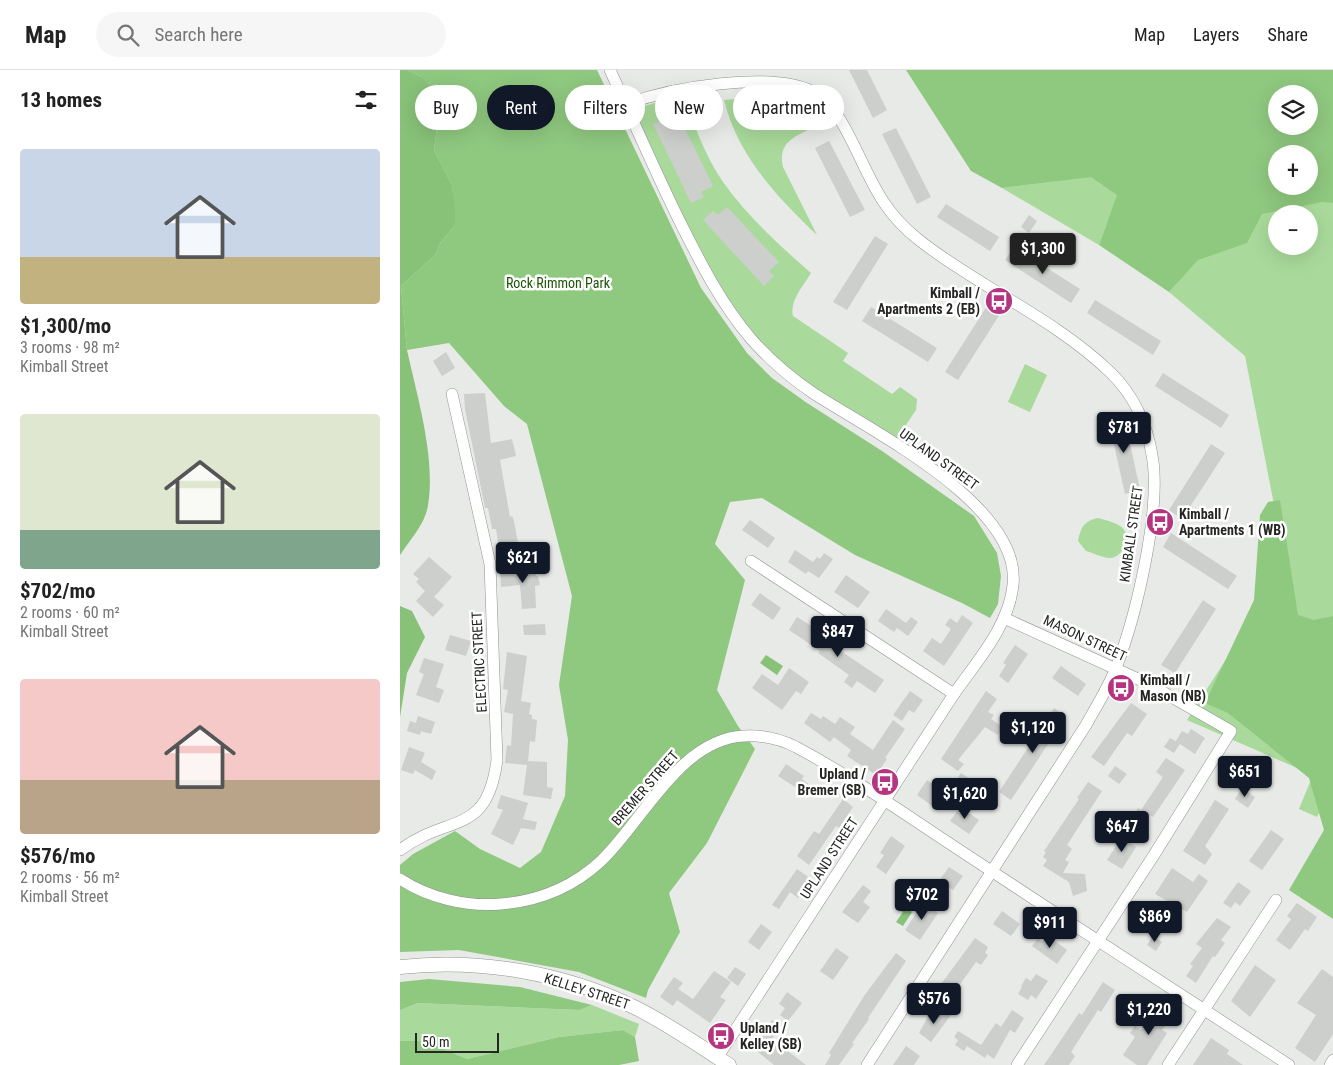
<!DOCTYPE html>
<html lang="en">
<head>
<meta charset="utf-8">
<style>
	body { margin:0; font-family:"Roboto Condensed",sans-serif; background:#f6f6f6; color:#222; height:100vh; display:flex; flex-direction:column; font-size:19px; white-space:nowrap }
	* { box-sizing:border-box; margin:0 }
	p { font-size:16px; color:#767676 }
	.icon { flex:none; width:28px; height:28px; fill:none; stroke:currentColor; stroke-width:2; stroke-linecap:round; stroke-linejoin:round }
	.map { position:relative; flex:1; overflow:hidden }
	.side { display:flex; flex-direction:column; background:#fff; width:400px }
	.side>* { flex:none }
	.banner { position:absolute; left:15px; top:15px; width:475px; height:45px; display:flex; gap:10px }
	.fabs { position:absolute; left:868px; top:15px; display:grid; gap:10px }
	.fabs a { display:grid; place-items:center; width:50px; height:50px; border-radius:50%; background:#fff; box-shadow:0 5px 20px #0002; font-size:25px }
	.scale { position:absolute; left:15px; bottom:12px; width:84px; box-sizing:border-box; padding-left:5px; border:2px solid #262725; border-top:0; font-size:14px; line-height:18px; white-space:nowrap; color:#262725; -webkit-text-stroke:4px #fff; paint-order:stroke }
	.price { position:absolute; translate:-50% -42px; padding:0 11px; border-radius:5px; background:#111827; color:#fff; font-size:16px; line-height:32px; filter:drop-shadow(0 1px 2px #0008) }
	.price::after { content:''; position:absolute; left:50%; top:30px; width:15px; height:11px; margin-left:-8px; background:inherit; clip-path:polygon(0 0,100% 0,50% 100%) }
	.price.current { background:#222; color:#fff }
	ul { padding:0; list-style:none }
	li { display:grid; align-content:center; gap:10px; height:265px; padding:0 20px }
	li span { display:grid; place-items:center; height:155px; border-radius:5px; color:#555 }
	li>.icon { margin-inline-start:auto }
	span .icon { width:90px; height:90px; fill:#fffc; stroke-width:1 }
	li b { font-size:21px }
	h2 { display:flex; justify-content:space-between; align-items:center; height:60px; padding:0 20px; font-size:21px }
	.pill { padding:0 18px; border-radius:22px; background:#fff; box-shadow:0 5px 20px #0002; font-size:18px; line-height:45px }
	.pill.current { background:#111827; color:#fff }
	header { display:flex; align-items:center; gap:30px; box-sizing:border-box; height:70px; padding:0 25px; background:#fff; border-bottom:1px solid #e0e0e0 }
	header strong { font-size:24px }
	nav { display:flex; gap:28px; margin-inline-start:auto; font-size:18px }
	.search { width:350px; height:45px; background:#f6f6f6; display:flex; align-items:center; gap:12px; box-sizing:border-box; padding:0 18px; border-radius:28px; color:#767676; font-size:19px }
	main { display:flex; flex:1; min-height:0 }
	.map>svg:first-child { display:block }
	.green { fill:#a9da9b; fill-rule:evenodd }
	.forest { fill:#8fc87f; fill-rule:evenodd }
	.water { fill:#88c178 }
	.building { fill:#cccfcc }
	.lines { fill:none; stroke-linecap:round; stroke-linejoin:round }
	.minor-casing { stroke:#919491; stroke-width:12 }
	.tertiary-casing { stroke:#919491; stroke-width:15 }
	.minor { stroke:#fff; stroke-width:11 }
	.tertiary { stroke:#fff; stroke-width:14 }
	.labels { text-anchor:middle; stroke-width:5; stroke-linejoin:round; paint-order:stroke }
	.park-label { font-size:14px; fill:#1e5409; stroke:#fff }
	.poi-label { font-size:14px; font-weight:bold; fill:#262725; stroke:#fff; text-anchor:start }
	.street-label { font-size:14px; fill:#262725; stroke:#fff }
</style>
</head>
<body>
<header>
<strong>Map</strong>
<div class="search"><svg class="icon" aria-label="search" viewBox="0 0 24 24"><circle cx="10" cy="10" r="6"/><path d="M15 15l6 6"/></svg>Search here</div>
<nav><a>Map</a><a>Layers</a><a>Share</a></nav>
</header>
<main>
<section class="side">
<h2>13 homes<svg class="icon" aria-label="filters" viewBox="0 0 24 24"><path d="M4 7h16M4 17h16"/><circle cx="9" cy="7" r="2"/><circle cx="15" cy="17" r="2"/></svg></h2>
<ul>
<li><span style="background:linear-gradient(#c9d6e8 70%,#c2b280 0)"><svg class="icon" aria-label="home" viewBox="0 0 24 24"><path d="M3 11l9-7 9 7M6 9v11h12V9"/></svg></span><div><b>$1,300/mo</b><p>3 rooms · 98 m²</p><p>Kimball Street</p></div></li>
<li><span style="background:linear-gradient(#dfe7d0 75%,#7fa58c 0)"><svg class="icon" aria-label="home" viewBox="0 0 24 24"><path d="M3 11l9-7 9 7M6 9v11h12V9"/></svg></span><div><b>$702/mo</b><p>2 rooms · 60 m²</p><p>Kimball Street</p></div></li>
<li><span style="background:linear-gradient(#f6c9c9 65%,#b9a48a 0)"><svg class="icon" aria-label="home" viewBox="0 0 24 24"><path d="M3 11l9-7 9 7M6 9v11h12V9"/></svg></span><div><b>$576/mo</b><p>2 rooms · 56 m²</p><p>Kimball Street</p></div></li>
</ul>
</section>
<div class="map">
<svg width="933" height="995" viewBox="0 0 933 995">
	<rect width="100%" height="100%" fill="#e7eae6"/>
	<g class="green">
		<path d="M 933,0 L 933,722 L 930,721 L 917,747 L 899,739 L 913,705 L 787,650 L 886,496 L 845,286 L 769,222 L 778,212 L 708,150 L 699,175 L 602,118 L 664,110 ZM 876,24 L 909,24 L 909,56 L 876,56 ZM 876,84 L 909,84 L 909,116 L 876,116 ZM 876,144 L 909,144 L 909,176 L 876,176 Z"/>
		<path d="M 358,16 C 384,19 412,22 427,47 C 412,65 375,63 383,97 L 417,165 C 376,126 338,86 324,30 L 357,27 Z"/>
		<path d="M 283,25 C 294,54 305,86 323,112 C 347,146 380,176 411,203 C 404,215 389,231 393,246 L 448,283 L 443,291 L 492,324 L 500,317 L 517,329 L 516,340 L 497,368 L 495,368 C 449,340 403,314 364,277 C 326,240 304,192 282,145 C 267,112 251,78 235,45 L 241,37 Z"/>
		<polygon points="625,294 647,305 630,342 608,332"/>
		<path d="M 698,448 C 705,450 714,452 720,456 C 734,465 723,489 709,488 C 701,487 693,483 686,481 L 678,471 C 681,457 684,451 698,448 Z"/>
		<polygon points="18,933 180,940 192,935 239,954 235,967 223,960 159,967 67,989 25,971 0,971 0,940"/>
	</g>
	<g class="forest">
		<polygon points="7,0 197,0 301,218 347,283 372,308 407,333 482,381 574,446 597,483 601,506 598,534 590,548 562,533 455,485 362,428 330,432 315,474 345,510 317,620 338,656 355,679 307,773 269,823 280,862 248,920 246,928 179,902 59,880 0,882 0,795 13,784 55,761 80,779 120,798 141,782 165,726 168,670 159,615 172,526 127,354 104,336 49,273 7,280 1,216 35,185 41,172 55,155 52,115 34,80 39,42 20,6"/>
		<path d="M 506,0 L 933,0 L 933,133 L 922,132 L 862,144 L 847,173 L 798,190 L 769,222 L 699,175 L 717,125 L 691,107 L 602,118 L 571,101 ZM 876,24 L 909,24 L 909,56 L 876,56 ZM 876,84 L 909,84 L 909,116 L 876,116 Z"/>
		<polygon points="880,430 898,545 914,550 933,546 933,849 889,820 924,760 909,708 828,643 805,633 854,530 860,445 868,432"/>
		<polygon points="29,909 120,917 192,935 180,940 18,933 0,940 0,912"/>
		<polygon points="223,960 235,967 239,991 219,995 0,995 0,971 25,971 67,989 159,967"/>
	</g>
	<g class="water">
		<path d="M 0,0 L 7,0 L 20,6 L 31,17 L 37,29 L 39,42 L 34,80 L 52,115 L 55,140 L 55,155 L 41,172 L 35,185 L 1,216 L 7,280 C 17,326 36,388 28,435 C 26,453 9,471 0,485 Z"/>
		<polygon points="0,536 12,541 25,567 7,603 0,647"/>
		<polygon points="366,585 383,596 377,605 360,593"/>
		<polygon points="499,833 512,842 503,856 496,852 503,842 496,838"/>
	</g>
	<g class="building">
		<polygon points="449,0 467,0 487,40 473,48"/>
		<polygon points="280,48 313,116 301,122 304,127 291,133 253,54 265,49 268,54"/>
		<polygon points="496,58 531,127 517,134 482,64"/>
		<polygon points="429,71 465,140 450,147 415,78"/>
		<polygon points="546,134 599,167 590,181 537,147"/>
		<polygon points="327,137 379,192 369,201 374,206 364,216 303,150 313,141 318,145"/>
		<polygon points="629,145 637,151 629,163 621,157"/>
		<polygon points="475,166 488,174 447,240 433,232"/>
		<polygon points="614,177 680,219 671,233 605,190"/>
		<polygon points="695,230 761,271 753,285 687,243"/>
		<polygon points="587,236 600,244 558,310 545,302"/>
		<polygon points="471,237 537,278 528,292 462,251"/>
		<polygon points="46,282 55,298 42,306 33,291"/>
		<polygon points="763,303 829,345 821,358 755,316"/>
		<polygon points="85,323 91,373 112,369 116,386 100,390 110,447 112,446 114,451 119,479 100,483 96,459 92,459 88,438 85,438 65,339 64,324"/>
		<polygon points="724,345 740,420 725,424 708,348"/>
		<polygon points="811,374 825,383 782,449 769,440"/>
		<polygon points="350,450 375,468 368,478 342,460"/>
		<polygon points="771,463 837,506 828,519 763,477"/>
		<polygon points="395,480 413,492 417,487 420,489 424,483 433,489 419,508 408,501 406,504 388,492"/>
		<polygon points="29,487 52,507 34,527 44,535 33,547 16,531 25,521 16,512 19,509 13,504"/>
		<polygon points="134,493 136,506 138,506 140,515 135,516 136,538 122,539 120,515 101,517 100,502 124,501 123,495"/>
		<polygon points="446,505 470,522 458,538 434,522"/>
		<polygon points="360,523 381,538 373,550 351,535"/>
		<polygon points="803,530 816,539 775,603 761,595"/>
		<polygon points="486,539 506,553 511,547 518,552 508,566 497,558 494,562 478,551"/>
		<polygon points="562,545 573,553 544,596 523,581 532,568 541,574 551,559 545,555 550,548 557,553"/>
		<polygon points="397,547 413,557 411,561 484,610 475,623 457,611 452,618 444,612 449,605 418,583 420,581 389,560"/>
		<polygon points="145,554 146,565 124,565 123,555"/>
		<polygon points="50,565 71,571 66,586 45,580"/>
		<polygon points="615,575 628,584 608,613 599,606 606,595 603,593"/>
		<polygon points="107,582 127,586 121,631 131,633 129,644 132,645 132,649 137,650 135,672 130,671 128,691 147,692 147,717 153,718 151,729 123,725 127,695 105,693 107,675 111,676 113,644 104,642 108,620 103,619"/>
		<polygon points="24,588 44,594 36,617 44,620 39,633 16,625 24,604 19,602"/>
		<polygon points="661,596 686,614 678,626 652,608"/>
		<polygon points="389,598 409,612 401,624 396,621 382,640 352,618 362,604 378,615"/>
		<polygon points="510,621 523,630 514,643 509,640 502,651 493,645"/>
		<polygon points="586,621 597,629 588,642 594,645 591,649 603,657 598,665 585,657 558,690 564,694 558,701 541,689"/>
		<polygon points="731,633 747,644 732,666 727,663 704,696 691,687"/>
		<polygon points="654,638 666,647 611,730 599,722"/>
		<polygon points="411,643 421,649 423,646 435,654 440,647 455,657 450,664 473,680 493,650 505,659 485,688 487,689 476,705 447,686 451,680 434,667 430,672 404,653"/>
		<polygon points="18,646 35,652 31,664 21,661 20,665 7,661 10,651 16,653"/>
		<polygon points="791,659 805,668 795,684 780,674 774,683 764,677 770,668 776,671 782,661 788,664"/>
		<polygon points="9,677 25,683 21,692 36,701 32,710 15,700 13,704 1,700"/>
		<polygon points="766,688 785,700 753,747 750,745 743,756 731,749 738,738 741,740 763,707 756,702"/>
		<polygon points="842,688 856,696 845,714 831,705"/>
		<polygon points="386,694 404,706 402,709 411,716 406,724 378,706"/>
		<polygon points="715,696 727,704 719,714 708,706"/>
		<polygon points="561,703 573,711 567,720 555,712"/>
		<polygon points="527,710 539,719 535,724 542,729 535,738 517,725"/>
		<polygon points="688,712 702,721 667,775 672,779 665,790 669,792 663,803 685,804 687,821 673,826 669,812 643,796 647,790 643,787 646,782 644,781 679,729 677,728"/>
		<polygon points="842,718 855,727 848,738 835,729"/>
		<polygon points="101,725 128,733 123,749 137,752 135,760 121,758 113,775 91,764 103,740 97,738"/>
		<polygon points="443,729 453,737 439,758 436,756 409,795 397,786 414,761 419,764"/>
		<polygon points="815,730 829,739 805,776 812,784 805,795 783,781"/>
		<polygon points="560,737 579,750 569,764 550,751"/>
		<polygon points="871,760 884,769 862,800 849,791"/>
		<polygon points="491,766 505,776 486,804 476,797 484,785 480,783"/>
		<polygon points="722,767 736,777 722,799 707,790"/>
		<polygon points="549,797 563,806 553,820 548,817 542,825 533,819"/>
		<polygon points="772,798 793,812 799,804 808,811 787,842 755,824"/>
		<polygon points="397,799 411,809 398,828 390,822 379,839 372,835"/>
		<polygon points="838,812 851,821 840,836 835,832 831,838 823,833"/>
		<polygon points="463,815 471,821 463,832 470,837 458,853 442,842"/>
		<polygon points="523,833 538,843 520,870 505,860"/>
		<polygon points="897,833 917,847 908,861 905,859 890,880 876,870 891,849 887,846"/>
		<polygon points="602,841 620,854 611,866 593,854"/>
		<polygon points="817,848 831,857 821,870 825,873 815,887 813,886 796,913 786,906 793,896 790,894 802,878 796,874"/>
		<polygon points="361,854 372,862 359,880 348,872"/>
		<polygon points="647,865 667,880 657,894 632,876 638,868 642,872"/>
		<polygon points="753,866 762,872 756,881 747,875"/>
		<polygon points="575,868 588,877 585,883 588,885 581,895 576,892 546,934 533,925"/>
		<polygon points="436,878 449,887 433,910 420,901"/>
		<polygon points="496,883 506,891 468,948 469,949 452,973 454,974 439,995 425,995 431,985 429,983 464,926"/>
		<polygon points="855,895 876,910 850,947 831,931"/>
		<polygon points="335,897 346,904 338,916 327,908"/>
		<polygon points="922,899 933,907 933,964 915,992 895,978 916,945 897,933"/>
		<polygon points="314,901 331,912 320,927 326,930 310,953 277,930 273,936 260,927 274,907 283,913 278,919 293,929"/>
		<polygon points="636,904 648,911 636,929 631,925 628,930 618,924 622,917 621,916 626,908 631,911"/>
		<polygon points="703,912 715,920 701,942 698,940 671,982 675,986 669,995 644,995 679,943 682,945"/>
		<polygon points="387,922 402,933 388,951 380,945 385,938 379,934"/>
		<polygon points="755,930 774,943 762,960 767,963 747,995 737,995 723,985 735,967 730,963 735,956 741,960 752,945 747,942"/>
		<polygon points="542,938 551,945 531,972 519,963 529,945 535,948"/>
		<polygon points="612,940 624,948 615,963 610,960 594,989 587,984 585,988 567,976 564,981 555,975 558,970 554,967 558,961 581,975 596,953 601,957"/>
		<polygon points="372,950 381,956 372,969 406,995 374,995 348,974 357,962 362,965"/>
		<polygon points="811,968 829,980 827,984 843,995 793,995"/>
		<polygon points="506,976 520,986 514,995 493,995"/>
	</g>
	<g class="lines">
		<defs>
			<g id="minor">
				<path d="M 210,0 C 233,50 255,101 279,150 C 300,192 321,234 352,270 C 370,290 391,308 413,323 C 471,361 622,435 613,515 C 609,556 577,591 554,624 L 317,988"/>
				<path d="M 226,34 C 272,18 370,0 414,22 C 425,29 434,40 441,51 C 468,97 474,135 519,170 C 580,218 654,248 710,302 C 733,324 747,354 752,385 C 762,439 736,546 716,598 C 708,618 696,637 686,655 L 467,995"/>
				<polyline points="351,491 554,624"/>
				<polyline points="604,548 749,614 831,661 754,785 617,995"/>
				<path d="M 0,780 C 49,743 87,767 97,690 L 90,494 L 52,324"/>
				<path d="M 0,809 C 29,828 66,837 101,834 C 138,831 173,817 201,791 C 243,751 280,669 344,666 C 361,665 380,669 396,677 C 456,709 513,750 570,787 C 676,857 783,926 889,995"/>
				<polyline points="768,995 876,830"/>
				<polyline points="930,995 933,990"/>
			</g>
			<path id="tertiary" d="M 0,897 C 78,888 164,903 234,937 C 267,953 298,975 329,995"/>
		</defs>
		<use href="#minor" class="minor-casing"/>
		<use href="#tertiary" class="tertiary-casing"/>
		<use href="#minor" class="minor"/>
		<use href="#tertiary" class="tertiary"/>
	</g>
	<defs>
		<symbol id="bus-disc" viewBox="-11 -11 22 22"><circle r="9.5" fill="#b53580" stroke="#fff"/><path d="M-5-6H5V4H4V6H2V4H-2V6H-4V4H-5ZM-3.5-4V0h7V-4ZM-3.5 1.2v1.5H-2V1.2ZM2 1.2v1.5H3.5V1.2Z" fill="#fff"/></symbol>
	</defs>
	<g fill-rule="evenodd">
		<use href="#bus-disc" x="583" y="215" width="32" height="32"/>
		<use href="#bus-disc" x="744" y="436" width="32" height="32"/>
		<use href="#bus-disc" x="705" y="602" width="32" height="32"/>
		<use href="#bus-disc" x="469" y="696" width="32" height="32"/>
		<use href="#bus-disc" x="305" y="950" width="32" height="32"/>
	</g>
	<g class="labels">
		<g class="park-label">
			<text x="158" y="218">Rock Rimmon Park</text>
		</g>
		<g class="poi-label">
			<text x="580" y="228" text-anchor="end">Kimball /<tspan x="580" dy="16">Apartments 2 (EB)</tspan></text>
			<text x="779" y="449">Kimball /<tspan x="779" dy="16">Apartments 1 (WB)</tspan></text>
			<text x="740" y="615">Kimball /<tspan x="740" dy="16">Mason (NB)</tspan></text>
			<text x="466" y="709" text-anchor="end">Upland /<tspan x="466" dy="16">Bremer (SB)</tspan></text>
			<text x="340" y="963">Upland /<tspan x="340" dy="16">Kelley (SB)</tspan></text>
		</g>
		<g class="street-label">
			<text transform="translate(539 389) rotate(36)" y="5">UPLAND STREET</text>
			<text transform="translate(731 464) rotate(-82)" y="5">KIMBALL STREET</text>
			<text transform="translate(685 568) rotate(25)" y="5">MASON STREET</text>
			<text transform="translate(79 592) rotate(-93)" y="5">ELECTRIC STREET</text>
			<text transform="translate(245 718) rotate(-49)" y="5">BREMER STREET</text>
			<text transform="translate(429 788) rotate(-57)" y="5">UPLAND STREET</text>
			<text transform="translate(187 921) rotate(18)" y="5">KELLEY STREET</text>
		</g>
	</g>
</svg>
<div class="fabs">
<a><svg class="icon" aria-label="layers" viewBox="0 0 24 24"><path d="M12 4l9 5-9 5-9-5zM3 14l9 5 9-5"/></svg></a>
<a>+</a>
<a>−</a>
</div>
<div class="scale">50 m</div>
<b class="price current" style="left:643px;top:205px">$1,300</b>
<b class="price" style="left:724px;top:384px">$781</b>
<b class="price" style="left:123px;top:514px">$621</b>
<b class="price" style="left:438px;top:588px">$847</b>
<b class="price" style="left:633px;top:684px">$1,120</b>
<b class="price" style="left:845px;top:728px">$651</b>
<b class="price" style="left:565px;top:750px">$1,620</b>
<b class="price" style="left:722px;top:783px">$647</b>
<b class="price" style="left:522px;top:851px">$702</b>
<b class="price" style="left:755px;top:873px">$869</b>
<b class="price" style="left:650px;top:879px">$911</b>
<b class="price" style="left:534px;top:955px">$576</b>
<b class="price" style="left:749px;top:966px">$1,220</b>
<div class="banner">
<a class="pill">Buy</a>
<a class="pill current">Rent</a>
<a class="pill">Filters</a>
<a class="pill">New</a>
<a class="pill">Apartment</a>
</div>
</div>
</main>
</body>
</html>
